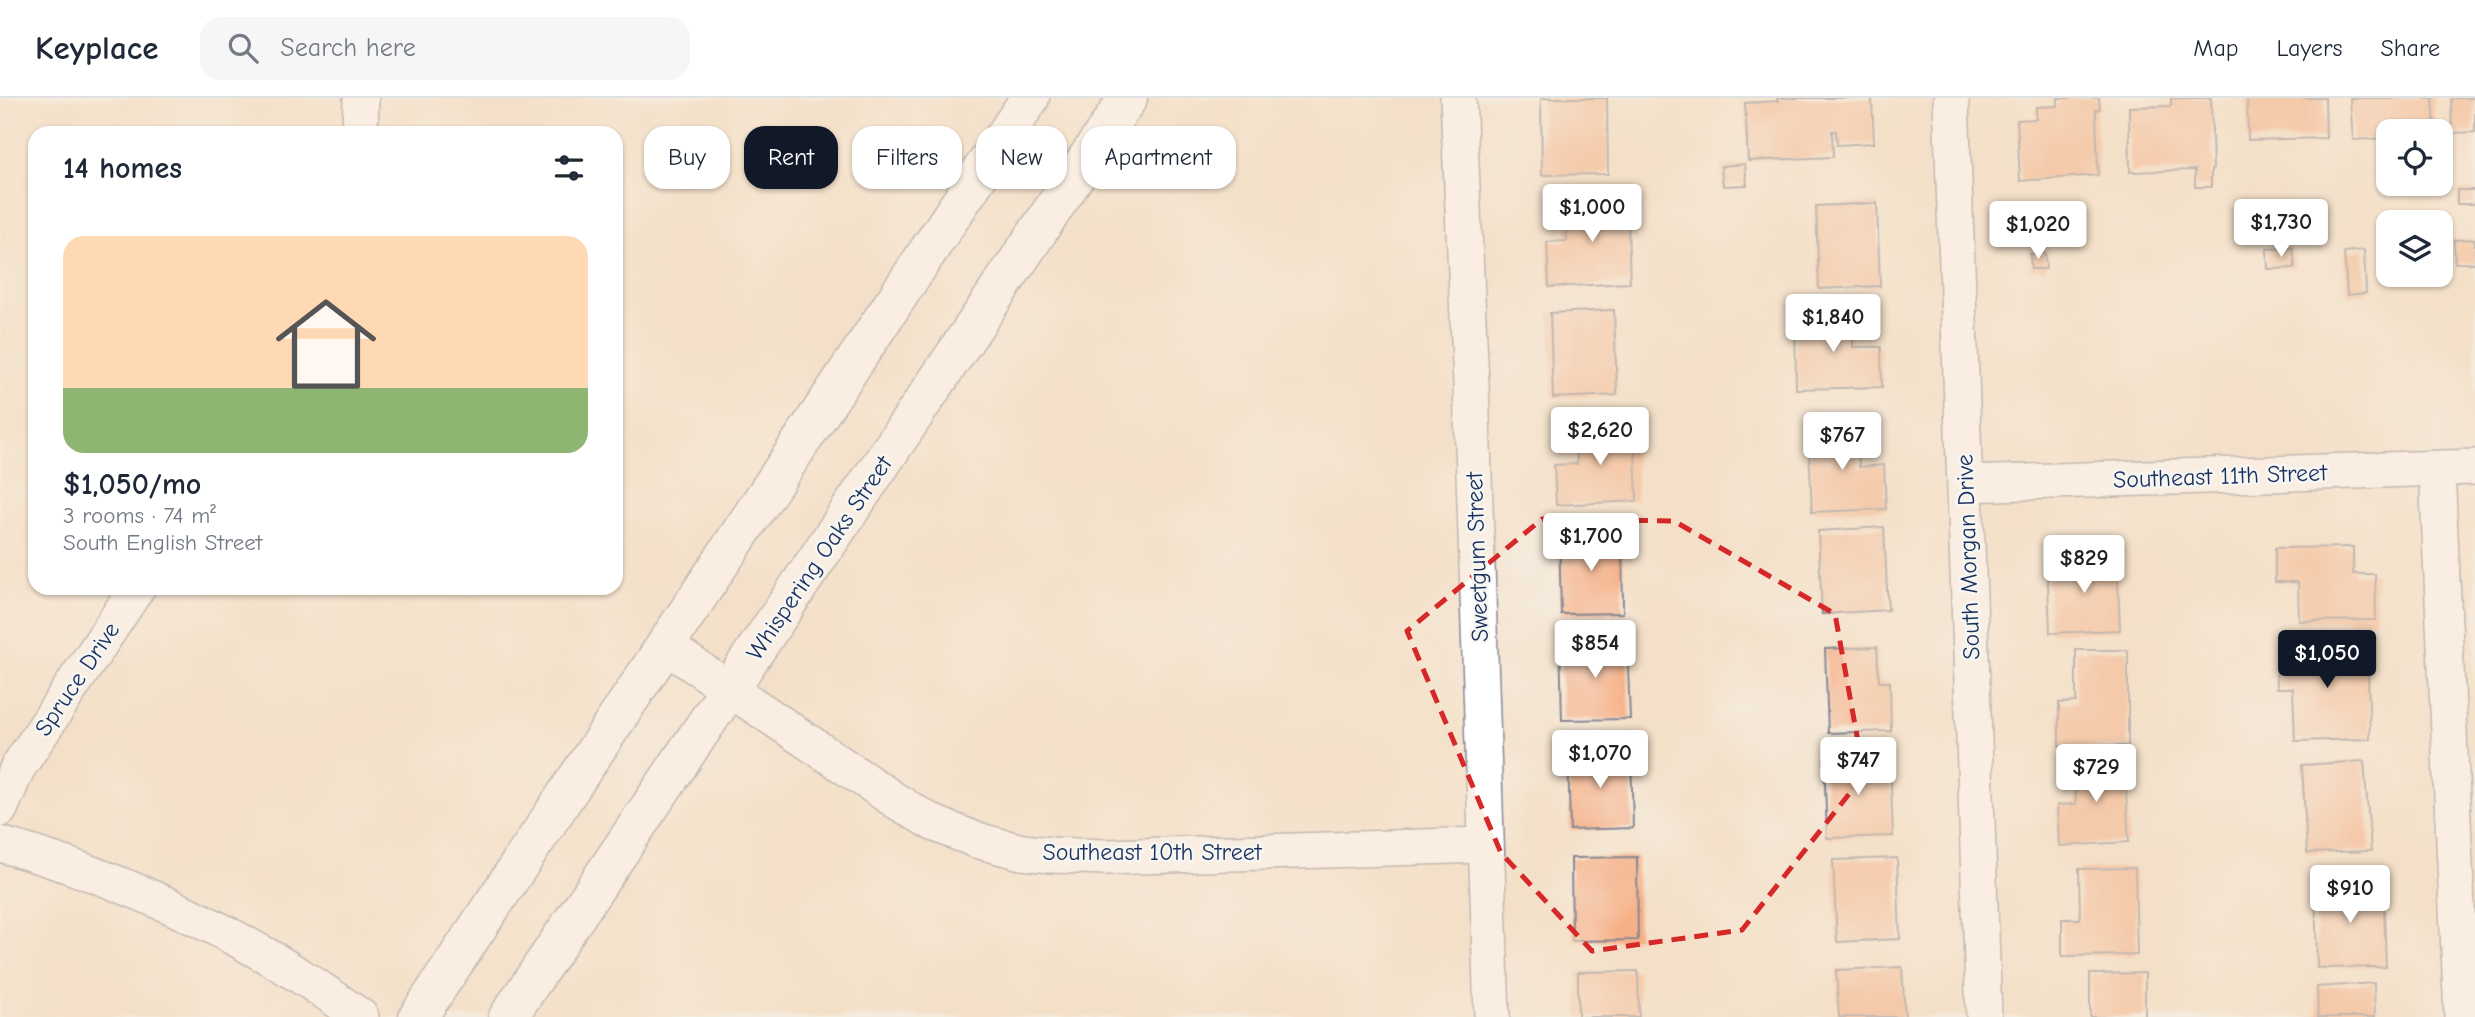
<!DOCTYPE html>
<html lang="en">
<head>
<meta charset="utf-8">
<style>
	body { margin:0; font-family:"Comic Neue",sans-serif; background:#f6f6f7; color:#1f2937; height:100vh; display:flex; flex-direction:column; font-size:26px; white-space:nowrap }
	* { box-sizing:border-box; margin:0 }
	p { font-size:23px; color:#747a83 }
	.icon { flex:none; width:38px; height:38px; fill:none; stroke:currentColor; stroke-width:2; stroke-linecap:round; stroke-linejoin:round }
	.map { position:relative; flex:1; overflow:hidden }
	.side { position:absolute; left:28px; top:28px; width:595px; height:469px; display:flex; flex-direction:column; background:#fff; border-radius:21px; box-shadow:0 2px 5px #0004 }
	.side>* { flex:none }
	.banner { position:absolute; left:644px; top:28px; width:665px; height:63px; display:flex; gap:14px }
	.tools { position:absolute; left:2376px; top:21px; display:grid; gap:14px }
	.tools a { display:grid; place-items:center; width:77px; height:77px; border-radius:14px; background:#fff; box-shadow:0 2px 5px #0004; font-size:35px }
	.price { position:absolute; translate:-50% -60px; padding:0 16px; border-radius:7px; background:#fff; color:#222; font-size:23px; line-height:46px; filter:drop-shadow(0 2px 4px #0008) }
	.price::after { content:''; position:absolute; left:50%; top:42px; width:21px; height:16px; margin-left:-10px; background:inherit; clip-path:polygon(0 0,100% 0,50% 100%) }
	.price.selected { background:#111827; color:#fff }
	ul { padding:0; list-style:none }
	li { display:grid; align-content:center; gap:14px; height:371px; padding:0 35px }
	li span { display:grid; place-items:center; height:217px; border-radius:21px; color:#555 }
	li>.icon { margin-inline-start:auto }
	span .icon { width:126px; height:126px; fill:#fffc; stroke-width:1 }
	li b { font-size:30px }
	h2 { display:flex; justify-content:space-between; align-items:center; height:84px; padding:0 35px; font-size:30px }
	.pill { padding:0 24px; border-radius:21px; background:#fff; box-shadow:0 2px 5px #0004; font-size:24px; line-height:63px }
	.pill.selected { background:#111827; color:#fff }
	header { display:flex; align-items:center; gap:42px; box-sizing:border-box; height:98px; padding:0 35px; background:#fff; border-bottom:2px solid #e0e1e3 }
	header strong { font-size:33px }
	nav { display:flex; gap:38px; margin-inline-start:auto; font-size:24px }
	.search { width:490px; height:63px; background:#f6f6f7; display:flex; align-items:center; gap:18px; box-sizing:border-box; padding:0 24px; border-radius:21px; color:#747a83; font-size:26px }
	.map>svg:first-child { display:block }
	.building { fill:#f6b086 }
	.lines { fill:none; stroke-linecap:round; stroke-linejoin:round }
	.minor-casing { stroke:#888893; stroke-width:38 }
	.tertiary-casing { stroke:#888893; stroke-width:41 }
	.minor { stroke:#fff; stroke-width:35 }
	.tertiary { stroke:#fff; stroke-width:38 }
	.marked { fill:none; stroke:#d62828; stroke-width:5; stroke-dasharray:14 9; stroke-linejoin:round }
	.labels { text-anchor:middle; stroke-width:5; stroke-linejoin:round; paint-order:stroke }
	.street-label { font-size:24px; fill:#1b2f5e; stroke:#f6f6f2 }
</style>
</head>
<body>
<header>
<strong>Keyplace</strong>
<div class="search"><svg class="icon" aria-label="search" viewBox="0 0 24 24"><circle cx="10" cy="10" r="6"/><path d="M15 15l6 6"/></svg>Search here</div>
<nav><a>Map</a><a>Layers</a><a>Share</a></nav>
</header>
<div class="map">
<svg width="2475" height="919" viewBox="0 0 2475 919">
	<rect width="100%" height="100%" fill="#f6f6f2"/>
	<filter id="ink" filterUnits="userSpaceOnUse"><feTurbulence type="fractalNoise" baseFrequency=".0143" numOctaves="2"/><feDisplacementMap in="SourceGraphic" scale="14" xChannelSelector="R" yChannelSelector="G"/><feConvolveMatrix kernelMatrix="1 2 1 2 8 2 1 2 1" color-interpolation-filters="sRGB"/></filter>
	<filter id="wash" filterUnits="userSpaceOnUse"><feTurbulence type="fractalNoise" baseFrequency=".00686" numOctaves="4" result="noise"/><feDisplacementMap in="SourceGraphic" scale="28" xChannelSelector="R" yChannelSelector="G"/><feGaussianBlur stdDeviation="1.57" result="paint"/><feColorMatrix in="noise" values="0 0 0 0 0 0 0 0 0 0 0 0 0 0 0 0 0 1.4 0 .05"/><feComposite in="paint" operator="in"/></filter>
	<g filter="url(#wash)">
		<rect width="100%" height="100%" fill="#f4e0c8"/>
		<g id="blocks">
			<g class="building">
				<polygon points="1541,0 1607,0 1608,76 1542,77"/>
				<polygon points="1777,0 1872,0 1874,45 1837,47 1836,33 1832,33 1833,59 1748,63 1745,5 1778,3"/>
				<polygon points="2058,0 2099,0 2100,11 2096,12 2098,77 2020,83 2017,22 2036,21 2036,9 2058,8"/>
				<polygon points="2171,0 2211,0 2213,71 2211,72 2211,89 2195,89 2195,72 2130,74 2129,9 2171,8"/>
				<polygon points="2247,0 2325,0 2326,40 2248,42"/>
				<polygon points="2350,0 2433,0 2435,33 2389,33 2389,40 2353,42"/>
				<polygon points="2451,0 2475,0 2475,34 2452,35"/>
				<polygon points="1745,66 1747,87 1723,88 1721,68"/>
				<rect x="2457" y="92" width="18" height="14"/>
				<polygon points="1627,97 1630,185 1549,189 1547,144 1567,143 1565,100"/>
				<polygon points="1877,105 1880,188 1819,191 1816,108"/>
				<polygon points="2076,123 2077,138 2048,139 2048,125"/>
				<polygon points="2475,141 2475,165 2455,165 2454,142"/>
				<polygon points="2293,150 2295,170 2268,171 2267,151"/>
				<polygon points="2364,152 2366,195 2347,197 2344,154"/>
				<polygon points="2045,155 2046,171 2031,171 2030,156"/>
				<polygon points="1614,212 1617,297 1553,300 1550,215"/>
				<polygon points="1853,215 1853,249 1881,249 1882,289 1796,291 1795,216"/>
				<polygon points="1634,326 1637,403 1556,407 1554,367 1577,366 1576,328"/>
				<polygon points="1857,327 1859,369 1884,367 1886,411 1812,414 1808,329"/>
				<polygon points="1884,429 1888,512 1822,516 1818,433"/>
				<polygon points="1622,434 1623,515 1561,516 1559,435"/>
				<polygon points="2353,449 2353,476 2375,476 2376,522 2299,523 2298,484 2275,484 2275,450"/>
				<polygon points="2117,459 2120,532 2050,535 2047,462"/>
				<polygon points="1627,542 1630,621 1562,622 1560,543"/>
				<polygon points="2367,545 2370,641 2295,643 2293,590 2277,590 2276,548"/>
				<polygon points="1877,549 1879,584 1890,584 1891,633 1828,635 1825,551"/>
				<polygon points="2076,552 2128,552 2128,648 2059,648 2059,605 2076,604"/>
				<polygon points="1631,652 1633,730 1570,732 1568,654"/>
				<polygon points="1890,658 1893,738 1827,740 1824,660"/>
				<polygon points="2124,658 2129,744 2059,748 2057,707 2076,706 2074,661"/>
				<polygon points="2364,663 2371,753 2307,755 2302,667"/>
				<polygon points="1637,759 1638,842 1572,843 1571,760"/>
				<polygon points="1897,760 1900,841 1837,844 1833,762"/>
				<polygon points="2135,770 2137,857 2062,858 2062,821 2080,821 2079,771"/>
				<polygon points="2383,784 2386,869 2317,870 2315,785"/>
				<polygon points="1902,869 1905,919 1839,919 1836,872"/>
				<polygon points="1638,873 1639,919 1578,919 1578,874"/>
				<polygon points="2145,875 2145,919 2090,919 2090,876"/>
				<polygon points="2374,885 2375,919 2318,919 2317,889"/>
			</g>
		</g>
	</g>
	<g filter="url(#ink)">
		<use href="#blocks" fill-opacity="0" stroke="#888893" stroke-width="2"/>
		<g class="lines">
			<defs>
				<g id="minor">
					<polyline points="1458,0 1471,286 1492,919"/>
					<polyline points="1951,0 1984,919"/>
					<polyline points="360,35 361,0"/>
					<polyline points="2437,371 2462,919"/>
					<polyline points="1965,386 2475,369"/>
					<polyline points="667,549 896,703 933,725 976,742 1022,754 1052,757 1105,759 1485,747"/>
					<polyline points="0,711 17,671 137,490"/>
					<path d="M 0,746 C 128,782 252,840 361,919"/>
				</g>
				<g id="tertiary">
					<polyline points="418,919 1030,0"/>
					<polyline points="508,919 1128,0"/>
				</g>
			</defs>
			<use href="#minor" class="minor-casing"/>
			<use href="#tertiary" class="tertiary-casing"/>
			<use href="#minor" class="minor"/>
			<use href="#tertiary" class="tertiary"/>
		</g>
	</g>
	<path d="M0 0H2475V919H0ZM 1542,421 L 1674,423 L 1835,516 L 1864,677 L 1742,832 L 1592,853 L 1501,755 L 1407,533 Z" fill="#f4e0c8" fill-opacity=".55" fill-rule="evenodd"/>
	<path class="marked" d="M 1542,421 L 1674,423 L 1835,516 L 1864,677 L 1742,832 L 1592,853 L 1501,755 L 1407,533 Z"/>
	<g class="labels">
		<g class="street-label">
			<text transform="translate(2220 378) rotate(-2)" y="8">Southeast 11th Street</text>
			<text transform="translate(1477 459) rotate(-92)" y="8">Sweetgum Street</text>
			<text transform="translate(1968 459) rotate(-92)" y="8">South Morgan Drive</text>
			<text transform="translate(819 460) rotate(-56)" y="8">Whispering Oaks Street</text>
			<text transform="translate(77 581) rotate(-56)" y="8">Spruce Drive</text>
			<text x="1152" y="762">Southeast 10th Street</text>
		</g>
	</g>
</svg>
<div class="tools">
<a><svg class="icon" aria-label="locate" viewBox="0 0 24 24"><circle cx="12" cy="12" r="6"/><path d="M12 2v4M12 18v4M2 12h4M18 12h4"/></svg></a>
<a><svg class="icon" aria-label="layers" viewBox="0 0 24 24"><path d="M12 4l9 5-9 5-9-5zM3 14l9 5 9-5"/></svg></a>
</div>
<b class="price" style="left:1592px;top:146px">$1,000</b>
<b class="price" style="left:2281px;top:161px">$1,730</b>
<b class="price" style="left:2038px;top:163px">$1,020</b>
<b class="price" style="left:1833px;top:256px">$1,840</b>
<b class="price" style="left:1600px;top:369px">$2,620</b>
<b class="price" style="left:1842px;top:374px">$767</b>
<b class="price" style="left:1591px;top:475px">$1,700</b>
<b class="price" style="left:2084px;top:497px">$829</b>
<b class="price" style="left:1595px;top:582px">$854</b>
<b class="price selected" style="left:2327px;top:592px">$1,050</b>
<b class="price" style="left:1600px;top:692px">$1,070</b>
<b class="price" style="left:1858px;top:699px">$747</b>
<b class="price" style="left:2096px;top:706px">$729</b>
<b class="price" style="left:2350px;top:827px">$910</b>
<div class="banner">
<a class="pill">Buy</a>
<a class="pill selected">Rent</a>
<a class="pill">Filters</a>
<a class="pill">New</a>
<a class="pill">Apartment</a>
</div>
<section class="side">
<h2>14 homes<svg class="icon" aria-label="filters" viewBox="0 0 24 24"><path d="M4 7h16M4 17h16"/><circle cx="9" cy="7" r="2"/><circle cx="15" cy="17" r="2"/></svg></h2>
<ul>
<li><span style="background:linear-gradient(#ffd9b3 70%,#8fb573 0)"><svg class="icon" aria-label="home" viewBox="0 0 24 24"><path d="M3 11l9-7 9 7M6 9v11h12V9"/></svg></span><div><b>$1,050/mo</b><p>3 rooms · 74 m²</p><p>South English Street</p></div></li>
</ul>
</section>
</div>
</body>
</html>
